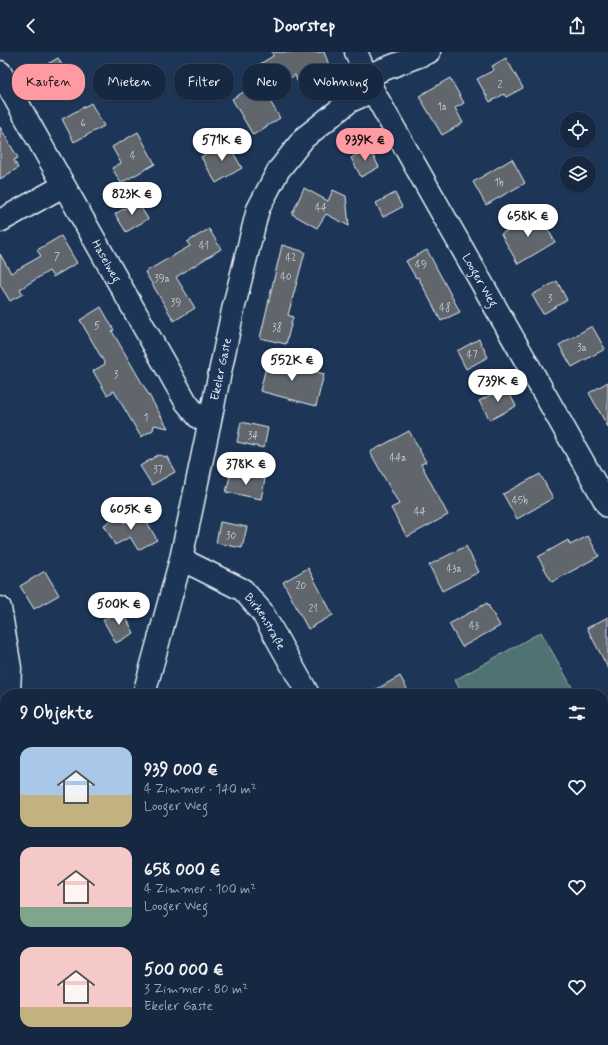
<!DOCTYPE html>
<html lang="de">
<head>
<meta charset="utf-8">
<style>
	body { margin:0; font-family:Mynerve,sans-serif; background:#1f3048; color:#f1f3f6; height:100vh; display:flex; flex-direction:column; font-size:15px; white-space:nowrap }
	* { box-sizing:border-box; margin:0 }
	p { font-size:13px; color:#9ea6b1 }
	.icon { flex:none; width:22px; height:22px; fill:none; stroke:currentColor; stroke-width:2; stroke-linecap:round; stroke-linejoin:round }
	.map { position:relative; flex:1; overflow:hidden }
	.sheet { position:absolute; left:0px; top:637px; width:608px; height:356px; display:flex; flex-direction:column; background:#162841; border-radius:16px 16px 0 0; box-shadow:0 1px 3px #0004,0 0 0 1px #35445a }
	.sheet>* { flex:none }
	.top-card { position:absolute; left:12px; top:12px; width:400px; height:36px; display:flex; gap:8px }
	.tools { position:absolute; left:560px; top:60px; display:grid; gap:8px }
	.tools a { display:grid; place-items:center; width:36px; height:36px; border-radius:50%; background:#162841; box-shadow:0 1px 3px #0004,0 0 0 1px #35445a; font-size:20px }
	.price { position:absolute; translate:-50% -34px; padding:0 9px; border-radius:14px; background:#fff; color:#222; font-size:13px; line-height:26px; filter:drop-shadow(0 1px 2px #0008) }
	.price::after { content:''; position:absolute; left:50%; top:24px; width:12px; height:9px; margin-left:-6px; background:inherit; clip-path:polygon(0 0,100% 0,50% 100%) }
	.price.selected { background:#ff9aa2; color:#111 }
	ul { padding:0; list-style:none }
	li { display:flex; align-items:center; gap:12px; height:100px; padding:0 20px }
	li span { display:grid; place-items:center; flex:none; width:112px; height:80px; border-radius:12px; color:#555 }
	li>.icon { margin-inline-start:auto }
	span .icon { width:48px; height:48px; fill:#fffc; stroke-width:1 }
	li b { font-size:17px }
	h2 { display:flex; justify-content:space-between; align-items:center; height:48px; padding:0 20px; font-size:17px }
	.chip { padding:0 14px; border-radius:16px; background:#162841; box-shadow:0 1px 3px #0004,0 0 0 1px #35445a; font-size:14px; line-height:36px }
	.chip.selected { background:#ff9aa2; color:#111 }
	header { display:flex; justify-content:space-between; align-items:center; height:52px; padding:0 20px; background:#162841; font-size:18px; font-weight:800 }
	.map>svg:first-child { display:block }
	.green { fill:#4f7272; stroke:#9cb2b5 }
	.building { fill:#61666c; stroke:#e8f1f8 }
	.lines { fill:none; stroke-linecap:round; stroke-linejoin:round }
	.street-casing { stroke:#e8f1f8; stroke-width:25 }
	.street { stroke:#1d3557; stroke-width:22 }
	.labels { text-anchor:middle; stroke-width:3.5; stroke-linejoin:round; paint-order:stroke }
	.number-label { font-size:10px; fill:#c6ced5 }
	.street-label { font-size:12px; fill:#e8f1f8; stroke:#1d3557 }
</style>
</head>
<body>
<header><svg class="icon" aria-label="back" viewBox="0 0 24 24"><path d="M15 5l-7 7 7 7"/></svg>Doorstep<svg class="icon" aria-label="share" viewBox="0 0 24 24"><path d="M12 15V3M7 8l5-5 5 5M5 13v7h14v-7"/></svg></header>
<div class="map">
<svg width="608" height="993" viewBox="0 0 608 993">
	<rect width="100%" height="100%" fill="#1d3557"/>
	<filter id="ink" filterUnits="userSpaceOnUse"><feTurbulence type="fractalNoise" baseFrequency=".025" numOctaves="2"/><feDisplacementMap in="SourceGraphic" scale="8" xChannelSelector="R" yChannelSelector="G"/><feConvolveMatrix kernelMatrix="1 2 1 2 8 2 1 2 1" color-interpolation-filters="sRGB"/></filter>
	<g filter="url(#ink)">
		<polygon class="green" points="541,580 576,642 462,642 455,628"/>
		<g class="building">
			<polygon points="272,0 324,0 331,18 297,29 295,23 265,41 280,66 253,83 232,47 255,33 247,20 273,4"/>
			<polygon points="58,6 70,27 47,40 35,19"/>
			<polygon points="506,6 523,36 506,45 504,42 490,50 477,27 494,18 492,14"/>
			<polygon points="450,26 464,51 455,56 463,71 442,83 419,44"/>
			<polygon points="91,51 104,74 74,90 62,67"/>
			<polygon points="0,75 18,106 14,108 18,116 0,127"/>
			<polygon points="138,80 155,112 121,131 112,116 121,111 112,95"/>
			<polygon points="227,90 242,116 216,131 201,105"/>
			<polygon points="369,96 379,115 361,125 351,106"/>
			<polygon points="512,107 525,131 486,153 473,130"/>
			<polygon points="304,136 328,149 333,138 346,144 349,174 326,162 317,176 292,162"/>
			<polygon points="395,141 402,155 383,165 376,151"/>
			<polygon points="137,149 148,167 126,180 115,162"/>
			<polygon points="539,161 555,190 518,212 501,182"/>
			<polygon points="209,177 221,197 176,225 195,256 174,269 145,220 190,194 187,190"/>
			<polygon points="61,184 77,211 53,225 49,219 20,237 23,242 10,249 0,233 0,202 11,221 41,204 37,198"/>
			<polygon points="282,193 305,200 288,263 293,265 286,292 260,286"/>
			<polygon points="427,198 460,260 441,269 418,225 416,226 406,209"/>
			<polygon points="557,229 567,248 543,262 532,243"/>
			<polygon points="101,255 114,278 112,279 168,376 154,373 153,378 141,385 114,339 107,343 93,319 105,312 80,268"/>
			<polygon points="592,274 605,297 572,315 559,293"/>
			<polygon points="479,287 488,305 466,317 457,299"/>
			<polygon points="268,307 324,322 316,354 260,339"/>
			<polygon points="608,330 608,375 589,341"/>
			<polygon points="506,335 516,354 490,368 479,349"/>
			<polygon points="241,370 268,376 264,396 237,390"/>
			<polygon points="409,379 426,410 421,412 448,463 407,485 391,456 399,452 370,400"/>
			<polygon points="158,403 167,405 175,420 152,433 140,414"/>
			<polygon points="231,420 265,427 261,447 226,440"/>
			<polygon points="540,422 553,446 517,467 503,442"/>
			<polygon points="142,461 157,488 138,498 130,485 115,493 104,473 120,463 124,471"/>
			<polygon points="220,470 247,475 242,496 216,491"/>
			<polygon points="588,484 599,504 552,530 538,505 568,488 570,493"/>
			<polygon points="466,494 479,520 442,539 429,513"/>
			<polygon points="308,516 333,563 308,577 283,530"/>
			<polygon points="45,519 59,543 34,557 20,534"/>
			<polygon points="487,551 500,574 462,595 449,572"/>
			<polygon points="122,558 134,581 116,591 103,568"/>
			<polygon points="608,565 608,616 587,576"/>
			<polygon points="400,624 410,642 368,642"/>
		</g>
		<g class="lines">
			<defs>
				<g id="street">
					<path id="s1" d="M 356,0 L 373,39 L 608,454"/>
					<path id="s2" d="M 0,20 L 186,350 L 198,365 L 209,372"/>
					<polyline points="366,24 429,0"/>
					<polyline points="0,169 63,134"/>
					<path id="s3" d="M 181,507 L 243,538 L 262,560 L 308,642"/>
					<polyline points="0,556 10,616 9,642"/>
					<path id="s4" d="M 144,642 L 181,507 L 233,258 L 258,157 L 278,119 L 304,86 L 350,49 L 373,39"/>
					<polyline points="0,676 5,660"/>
					<polyline points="250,988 252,993"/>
					<polyline points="522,988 527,993"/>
					<polyline points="41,993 43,988"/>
				</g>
			</defs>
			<use href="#street" class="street-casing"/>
			<use href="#street" class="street"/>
		</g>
	</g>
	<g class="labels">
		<g class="number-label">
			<text x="500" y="36">2</text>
			<text x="442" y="58">1a</text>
			<text x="83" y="74">6</text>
			<text x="133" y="107">4</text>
			<text x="499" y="134">1b</text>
			<text x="321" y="159">44</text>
			<text x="204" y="197">41</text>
			<text x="57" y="208">7</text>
			<text x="291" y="209">42</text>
			<text x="421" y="216">49</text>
			<text x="286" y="228">40</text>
			<text x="162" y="230">39a</text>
			<text x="550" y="250">3</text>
			<text x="176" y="254">39</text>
			<text x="445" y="259">48</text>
			<text x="97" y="277">5</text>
			<text x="277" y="279">38</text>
			<text x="582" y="299">3a</text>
			<text x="472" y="306">47</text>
			<text x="116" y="326">3</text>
			<text x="146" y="369">1</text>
			<text x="253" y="387">34</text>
			<text x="398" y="409">44a</text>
			<text x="158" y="421">37</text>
			<text x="520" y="452">45b</text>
			<text x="420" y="463">44</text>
			<text x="231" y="487">30</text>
			<text x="454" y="520">43a</text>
			<text x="301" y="537">20</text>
			<text x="313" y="560">21</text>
			<text x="474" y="577">43</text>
		</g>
		<g class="street-label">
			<text dy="4" stroke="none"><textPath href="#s2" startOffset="217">Haselweg</textPath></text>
			<text dy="4" stroke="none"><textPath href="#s1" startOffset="260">Looger Weg</textPath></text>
			<text dy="4" stroke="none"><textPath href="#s4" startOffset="334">Ekeler Gaste</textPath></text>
			<text dy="4" stroke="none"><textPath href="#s3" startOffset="108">Birkenstraße</textPath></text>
		</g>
	</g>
</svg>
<div class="tools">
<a><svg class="icon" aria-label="locate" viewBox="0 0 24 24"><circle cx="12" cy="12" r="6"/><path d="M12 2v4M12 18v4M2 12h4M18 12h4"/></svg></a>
<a><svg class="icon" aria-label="layers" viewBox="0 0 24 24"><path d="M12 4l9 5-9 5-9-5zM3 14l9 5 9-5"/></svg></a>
</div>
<b class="price" style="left:222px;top:110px">571K €</b>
<b class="price selected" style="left:365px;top:110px">939K €</b>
<b class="price" style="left:132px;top:164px">823K €</b>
<b class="price" style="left:528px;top:186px">658K €</b>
<b class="price" style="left:292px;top:330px">552K €</b>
<b class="price" style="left:498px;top:351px">739K €</b>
<b class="price" style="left:246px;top:434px">378K €</b>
<b class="price" style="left:131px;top:479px">605K €</b>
<b class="price" style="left:119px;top:574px">500K €</b>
<div class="top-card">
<a class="chip selected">Kaufen</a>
<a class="chip">Mieten</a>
<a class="chip">Filter</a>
<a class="chip">Neu</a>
<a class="chip">Wohnung</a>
</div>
<section class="sheet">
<h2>9 Objekte<svg class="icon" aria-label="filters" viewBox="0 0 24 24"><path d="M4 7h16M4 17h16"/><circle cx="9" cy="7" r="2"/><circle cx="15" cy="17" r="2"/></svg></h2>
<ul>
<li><span style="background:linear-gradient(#a9c7e8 60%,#c2b280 0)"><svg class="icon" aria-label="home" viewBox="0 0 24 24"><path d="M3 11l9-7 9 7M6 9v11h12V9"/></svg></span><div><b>939 000 €</b><p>4 Zimmer · 140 m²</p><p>Looger Weg</p></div><svg class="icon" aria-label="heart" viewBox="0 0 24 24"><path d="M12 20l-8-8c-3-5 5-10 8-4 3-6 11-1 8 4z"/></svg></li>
<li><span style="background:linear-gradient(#f6c9c9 75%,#7fa58c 0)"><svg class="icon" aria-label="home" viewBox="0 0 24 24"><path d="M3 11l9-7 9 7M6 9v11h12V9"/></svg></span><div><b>658 000 €</b><p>4 Zimmer · 100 m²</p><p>Looger Weg</p></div><svg class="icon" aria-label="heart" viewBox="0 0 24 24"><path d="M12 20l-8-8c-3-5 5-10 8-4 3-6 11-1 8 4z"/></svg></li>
<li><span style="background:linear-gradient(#f6c9c9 75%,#c2b280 0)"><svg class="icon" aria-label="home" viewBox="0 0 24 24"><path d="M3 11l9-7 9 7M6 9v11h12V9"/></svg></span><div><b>500 000 €</b><p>3 Zimmer · 80 m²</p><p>Ekeler Gaste</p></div><svg class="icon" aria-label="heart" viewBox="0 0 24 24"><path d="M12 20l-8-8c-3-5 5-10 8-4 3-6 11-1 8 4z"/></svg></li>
</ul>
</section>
</div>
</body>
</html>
